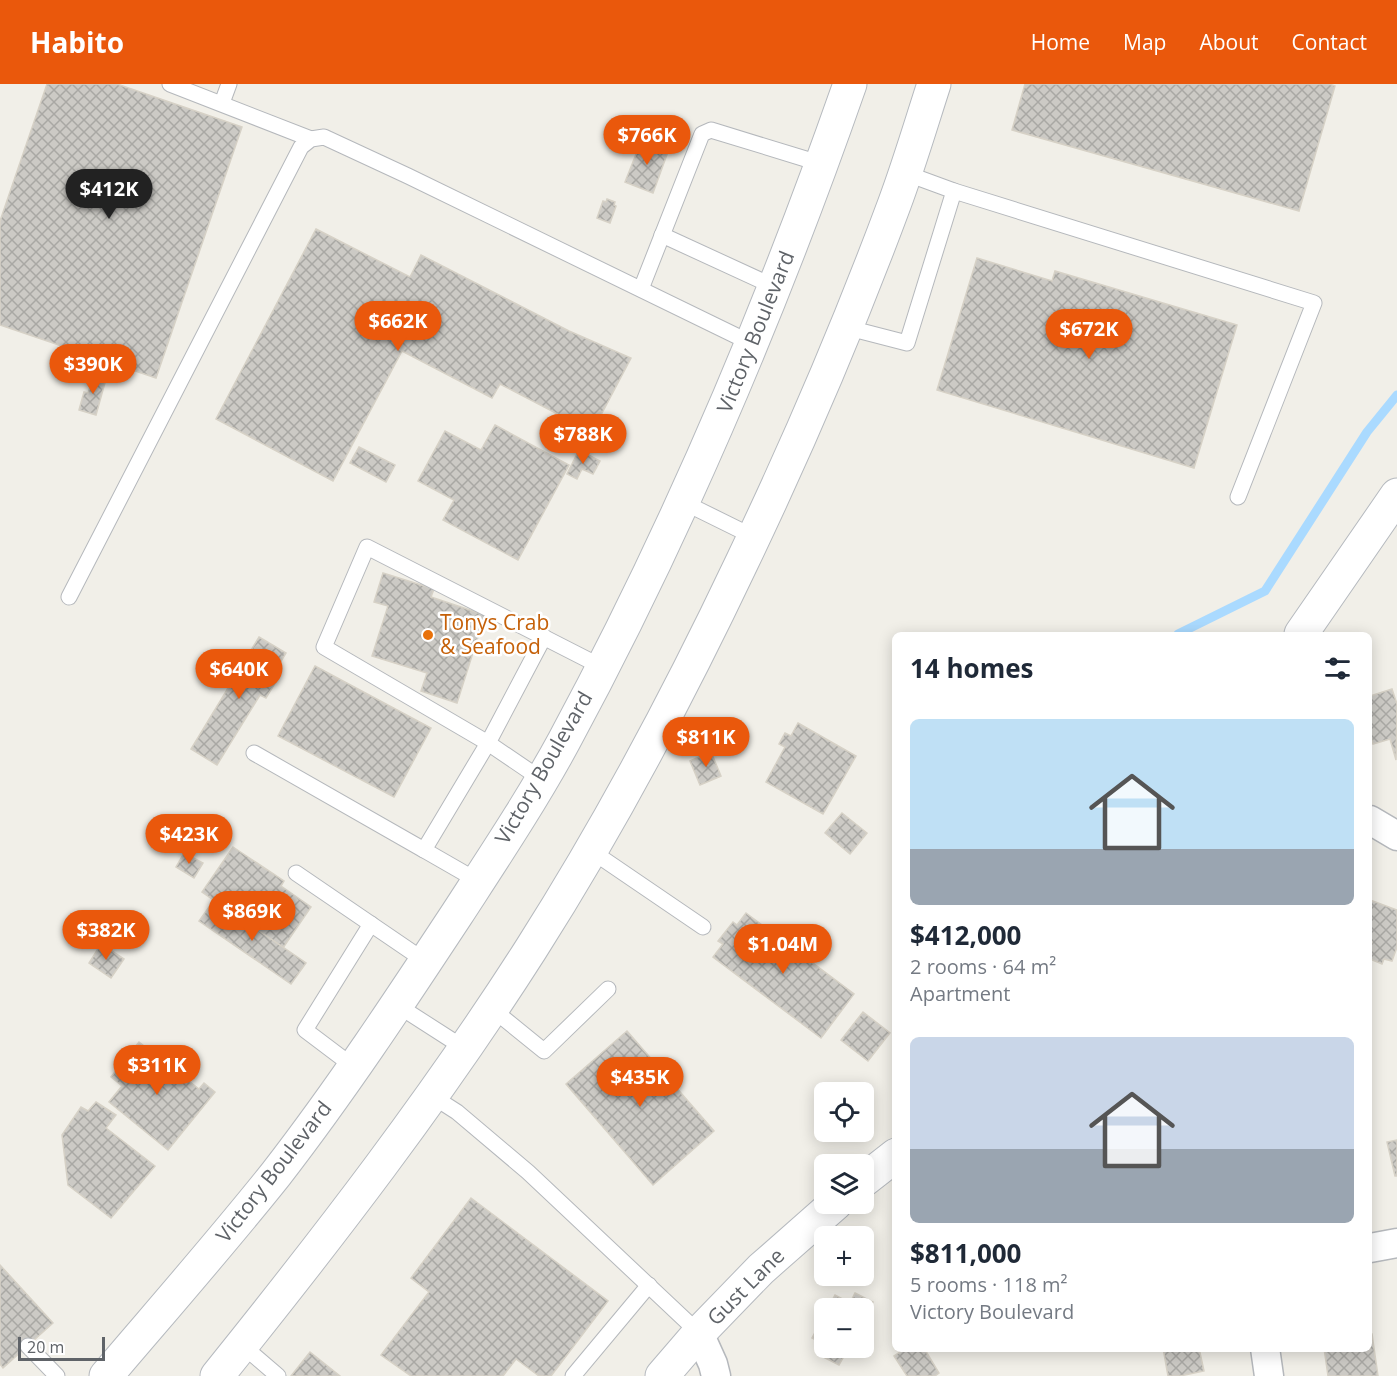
<!DOCTYPE html>
<html lang="en">
<head>
<meta charset="utf-8">
<style>
	body { margin:0; font-family:"Open Sans",sans-serif; background:#f2f2f3; color:#1f2937; height:100vh; display:flex; flex-direction:column; font-size:22px; white-space:nowrap }
	* { box-sizing:border-box; margin:0 }
	p { font-size:20px; color:#747a83 }
	.icon { flex:none; width:33px; height:33px; fill:none; stroke:currentColor; stroke-width:2; stroke-linecap:round; stroke-linejoin:round }
	.map { position:relative; flex:1; overflow:hidden }
	.details { position:absolute; left:892px; top:548px; width:480px; height:720px; display:flex; flex-direction:column; background:#fff; border-radius:9px; box-shadow:0 3px 15px #0003 }
	.details>* { flex:none }
	.tools { position:absolute; left:814px; top:998px; display:grid; gap:12px }
	.tools a { display:grid; place-items:center; width:60px; height:60px; border-radius:9px; background:#fff; box-shadow:0 3px 15px #0003; font-size:30px }
	.scale { position:absolute; left:18px; bottom:15px; width:87px; box-sizing:border-box; padding-left:6px; border:3px solid #5f6368; border-top:0; font-size:16px; line-height:21px; white-space:nowrap; color:#5f6368; -webkit-text-stroke:4px #fff; paint-order:stroke }
	.price { position:absolute; translate:-50% -51px; padding:0 14px; border-radius:21px; background:#ea580c; color:#fff; font-size:20px; line-height:39px; filter:drop-shadow(0 2px 3px #0008) }
	.price::after { content:''; position:absolute; left:50%; top:36px; width:18px; height:14px; margin-left:-9px; background:inherit; clip-path:polygon(0 0,100% 0,50% 100%) }
	.price.selected { background:#222; color:#fff }
	ul { padding:0; list-style:none }
	li { display:grid; align-content:center; gap:12px; height:318px; padding:0 18px }
	li span { display:grid; place-items:center; height:186px; border-radius:9px; color:#555 }
	li>.icon { margin-inline-start:auto }
	span .icon { width:108px; height:108px; fill:#fffc; stroke-width:1 }
	li b { font-size:26px }
	h2 { display:flex; justify-content:space-between; align-items:center; height:72px; padding:0 18px; font-size:26px }
	header { display:flex; align-items:center; gap:36px; box-sizing:border-box; height:84px; padding:0 30px; background:#ea580c; color:#fff }
	header strong { font-size:28px }
	nav { display:flex; gap:33px; margin-inline-start:auto; font-size:21px }
	.map>svg:first-child { display:block }
	.lines { fill:none; stroke-linecap:round; stroke-linejoin:round }
	.stream { stroke:#aadaff; stroke-width:9 }
	.building { fill:url(#building-cross-hatch); stroke:#d6d1c6; stroke-width:1.5 }
	.lane-casing { stroke:#b5b8bc; stroke-width:17 }
	.street-casing { stroke:#b5b8bc; stroke-width:31 }
	.secondary-casing { stroke:#b6babf; stroke-width:35 }
	.lane { stroke:#fff; stroke-width:15 }
	.street { stroke:#fff; stroke-width:28 }
	.secondary { stroke:#fff; stroke-width:33 }
	.food-dot { fill:#e8710a; stroke:#fff; stroke-width:2 }
	.labels { text-anchor:middle; stroke-width:5; stroke-linejoin:round; paint-order:stroke }
	.street-label { font-size:21px; fill:#5f6368; stroke:#fff }
	.food-label { font-size:21px; fill:#c56008; stroke:#fff; text-anchor:start }
</style>
</head>
<body>
<header>
<strong>Habito</strong>
<nav><a>Home</a><a>Map</a><a>About</a><a>Contact</a></nav>
</header>
<div class="map">
<svg width="1397" height="1292" viewBox="0 0 1397 1292">
	<defs>
		<pattern id="building-cross-hatch" width="8" height="8" patternUnits="userSpaceOnUse" patternTransform="scale(1.5)"><rect width="8" height="8" fill="#cccac5"/><path d="M0 0l8 8M0 8l8-8" fill="none" stroke="#a9a8a4"/></pattern>
	</defs>
	<rect width="100%" height="100%" fill="#f1efe8"/>
	<g class="lines">
		<polyline class="stream" points="1178,550 1265,507 1367,348 1397,311"/>
	</g>
	<g class="building">
		<polygon points="47,0 117,0 242,43 156,294 0,241 0,137"/>
		<polygon points="1025,0 1329,0 1335,2 1299,127 1012,46"/>
		<polygon points="642,55 669,65 653,109 625,98"/>
		<polygon points="607,115 615,118 614,121 616,122 610,139 597,134 603,117 606,118"/>
		<polygon points="316,145 410,193 421,171 569,247 631,274 592,348 500,300 492,314 402,267 333,397 216,335"/>
		<polygon points="977,174 1052,197 1055,187 1237,241 1194,384 937,306"/>
		<polygon points="95,288 101,290 100,293 106,295 96,331 79,326 84,308 88,309"/>
		<polygon points="495,341 569,381 518,476 443,436 454,416 418,397 445,347 481,366"/>
		<polygon points="359,363 395,381 386,398 350,379"/>
		<polygon points="579,366 600,377 593,390 582,385 577,395 567,390"/>
		<polygon points="383,489 434,505 431,513 485,531 457,619 421,607 427,589 372,572 388,522 374,518"/>
		<polygon points="259,553 286,569 272,592 277,596 266,614 260,611 217,681 191,665"/>
		<polygon points="315,582 431,644 394,713 278,652"/>
		<polygon points="1392,605 1397,620 1396,676 1390,655 1373,660 1370,650 1370,612"/>
		<polygon points="798,639 856,672 823,730 766,698 785,663 779,660 785,649 791,652"/>
		<polygon points="711,668 721,692 700,701 690,677"/>
		<polygon points="842,729 867,749 850,770 825,749"/>
		<polygon points="233,763 284,797 281,802 311,823 283,864 202,808"/>
		<polygon points="184,769 203,779 194,794 176,783"/>
		<polygon points="214,816 306,879 291,900 199,837"/>
		<polygon points="1370,816 1397,826 1397,863 1392,877 1384,875 1382,880 1370,875 1370,866 1372,858 1370,856"/>
		<polygon points="746,829 854,910 821,954 713,873 723,860 718,857 733,838 737,841"/>
		<polygon points="101,860 124,875 111,894 89,879"/>
		<polygon points="863,928 890,949 868,977 841,956"/>
		<polygon points="627,947 714,1047 653,1101 566,1000"/>
		<polygon points="139,958 199,1005 204,999 215,1008 168,1066 109,1018 122,1002 111,993"/>
		<polygon points="96,1018 116,1031 106,1044 155,1082 111,1134 68,1101 62,1051 81,1023 88,1027"/>
		<polygon points="1397,1056 1397,1092 1395,1092 1387,1058"/>
		<polygon points="471,1114 608,1217 551,1292 539,1292 516,1275 503,1292 411,1292 381,1271 429,1208 411,1194"/>
		<polygon points="0,1181 53,1239 3,1284 0,1280"/>
		<polygon points="855,1209 873,1218 864,1234 864,1224 828,1224 835,1211 850,1219"/>
		<polygon points="825,1230 825,1261 812,1254"/>
		<polygon points="1370,1250 1372,1250 1378,1292 1328,1292 1324,1264 1370,1264"/>
		<polygon points="828,1263 849,1263 839,1281 823,1273"/>
		<polygon points="906,1264 924,1264 939,1289 935,1292 907,1292 894,1272"/>
		<polygon points="1163,1264 1199,1264 1204,1287 1180,1292 1168,1292"/>
		<polygon points="310,1268 340,1292 291,1292"/>
	</g>
	<g class="lines">
		<defs>
			<g id="lane">
				<polyline points="170,0 311,55"/>
				<polyline points="222,19 229,0"/>
				<polyline points="954,107 1314,219 1238,413"/>
				<polyline points="662,151 775,203"/>
				<polyline points="641,205 702,50 711,46 822,80"/>
				<polyline points="845,243 907,259 954,107 905,89"/>
				<polyline points="683,418 754,453"/>
				<polyline points="69,513 301,63 311,55 324,53 408,92 753,260"/>
				<polyline points="254,669 424,766 488,659 544,553"/>
				<polyline points="541,695 488,659 324,563 367,463 602,583"/>
				<polyline points="424,766 478,797"/>
				<polyline points="590,766 703,843"/>
				<polyline points="296,789 425,877"/>
				<polyline points="397,921 464,964"/>
				<polyline points="491,924 544,967 608,905"/>
				<polyline points="354,983 305,946 371,840"/>
				<polyline points="432,1012 457,1028 528,1088 699,1249"/>
				<polyline points="242,1261 278,1292"/>
				<polyline points="28,1262 57,1292"/>
				<polyline points="573,1292 649,1201"/>
			</g>
			<g id="street">
				<polyline points="1370,736 1397,752"/>
				<polyline points="1370,1164 1397,1159"/>
				<polyline points="699,1249 713,1280 716,1292"/>
				<polyline points="1265,1264 1269,1292"/>
			</g>
			<g id="secondary">
				<polyline points="1301,550 1397,411"/>
				<polyline points="864,1096 896,1071"/>
				<path d="M 106,1292 C 163,1225 221,1159 276,1090 C 341,1006 399,918 457,830 C 494,773 532,716 564,657 C 678,446 771,226 850,0"/>
				<path d="M 217,1292 C 328,1154 436,1014 531,865 C 610,741 679,611 742,478 C 798,361 849,242 894,121 C 909,81 921,40 934,0"/>
				<polyline points="662,1292 699,1249 761,1185 836,1119"/>
			</g>
		</defs>
		<use href="#lane" class="lane-casing"/>
		<use href="#street" class="street-casing"/>
		<use href="#secondary" class="secondary-casing"/>
		<use href="#lane" class="lane"/>
		<use href="#street" class="street"/>
		<use href="#secondary" class="secondary"/>
	</g>
	<circle class="food-dot" cx="428" cy="551" r="6"/>
	<g class="labels">
		<g class="street-label">
			<text transform="translate(756 248) rotate(-68)" y="7">Victory Boulevard</text>
			<text transform="translate(544 684) rotate(-60)" y="7">Victory Boulevard</text>
			<text transform="translate(274 1088) rotate(-52)" y="7">Victory Boulevard</text>
			<text transform="translate(746 1203) rotate(-45)" y="7">Gust Lane</text>
		</g>
		<g class="food-label">
			<text x="440" y="546">Tonys Crab<tspan x="440" dy="24">&amp; Seafood</tspan></text>
		</g>
	</g>
</svg>
<div class="tools">
<a><svg class="icon" aria-label="locate" viewBox="0 0 24 24"><circle cx="12" cy="12" r="6"/><path d="M12 2v4M12 18v4M2 12h4M18 12h4"/></svg></a>
<a><svg class="icon" aria-label="layers" viewBox="0 0 24 24"><path d="M12 4l9 5-9 5-9-5zM3 14l9 5 9-5"/></svg></a>
<a>+</a>
<a>−</a>
</div>
<div class="scale">20 m</div>
<b class="price" style="left:647px;top:82px">$766K</b>
<b class="price selected" style="left:109px;top:136px">$412K</b>
<b class="price" style="left:398px;top:268px">$662K</b>
<b class="price" style="left:1089px;top:276px">$672K</b>
<b class="price" style="left:93px;top:311px">$390K</b>
<b class="price" style="left:583px;top:381px">$788K</b>
<b class="price" style="left:239px;top:616px">$640K</b>
<b class="price" style="left:706px;top:684px">$811K</b>
<b class="price" style="left:189px;top:781px">$423K</b>
<b class="price" style="left:252px;top:858px">$869K</b>
<b class="price" style="left:106px;top:877px">$382K</b>
<b class="price" style="left:783px;top:891px">$1.04M</b>
<b class="price" style="left:157px;top:1012px">$311K</b>
<b class="price" style="left:640px;top:1024px">$435K</b>
<section class="details">
<h2>14 homes<svg class="icon" aria-label="filters" viewBox="0 0 24 24"><path d="M4 7h16M4 17h16"/><circle cx="9" cy="7" r="2"/><circle cx="15" cy="17" r="2"/></svg></h2>
<ul>
<li><span style="background:linear-gradient(#bfe0f5 70%,#9aa5b1 0)"><svg class="icon" aria-label="home" viewBox="0 0 24 24"><path d="M3 11l9-7 9 7M6 9v11h12V9"/></svg></span><div><b>$412,000</b><p>2 rooms · 64 m²</p><p>Apartment</p></div></li>
<li><span style="background:linear-gradient(#c9d6e8 60%,#9aa5b1 0)"><svg class="icon" aria-label="home" viewBox="0 0 24 24"><path d="M3 11l9-7 9 7M6 9v11h12V9"/></svg></span><div><b>$811,000</b><p>5 rooms · 118 m²</p><p>Victory Boulevard</p></div></li>
</ul>
</section>
</div>
</body>
</html>
